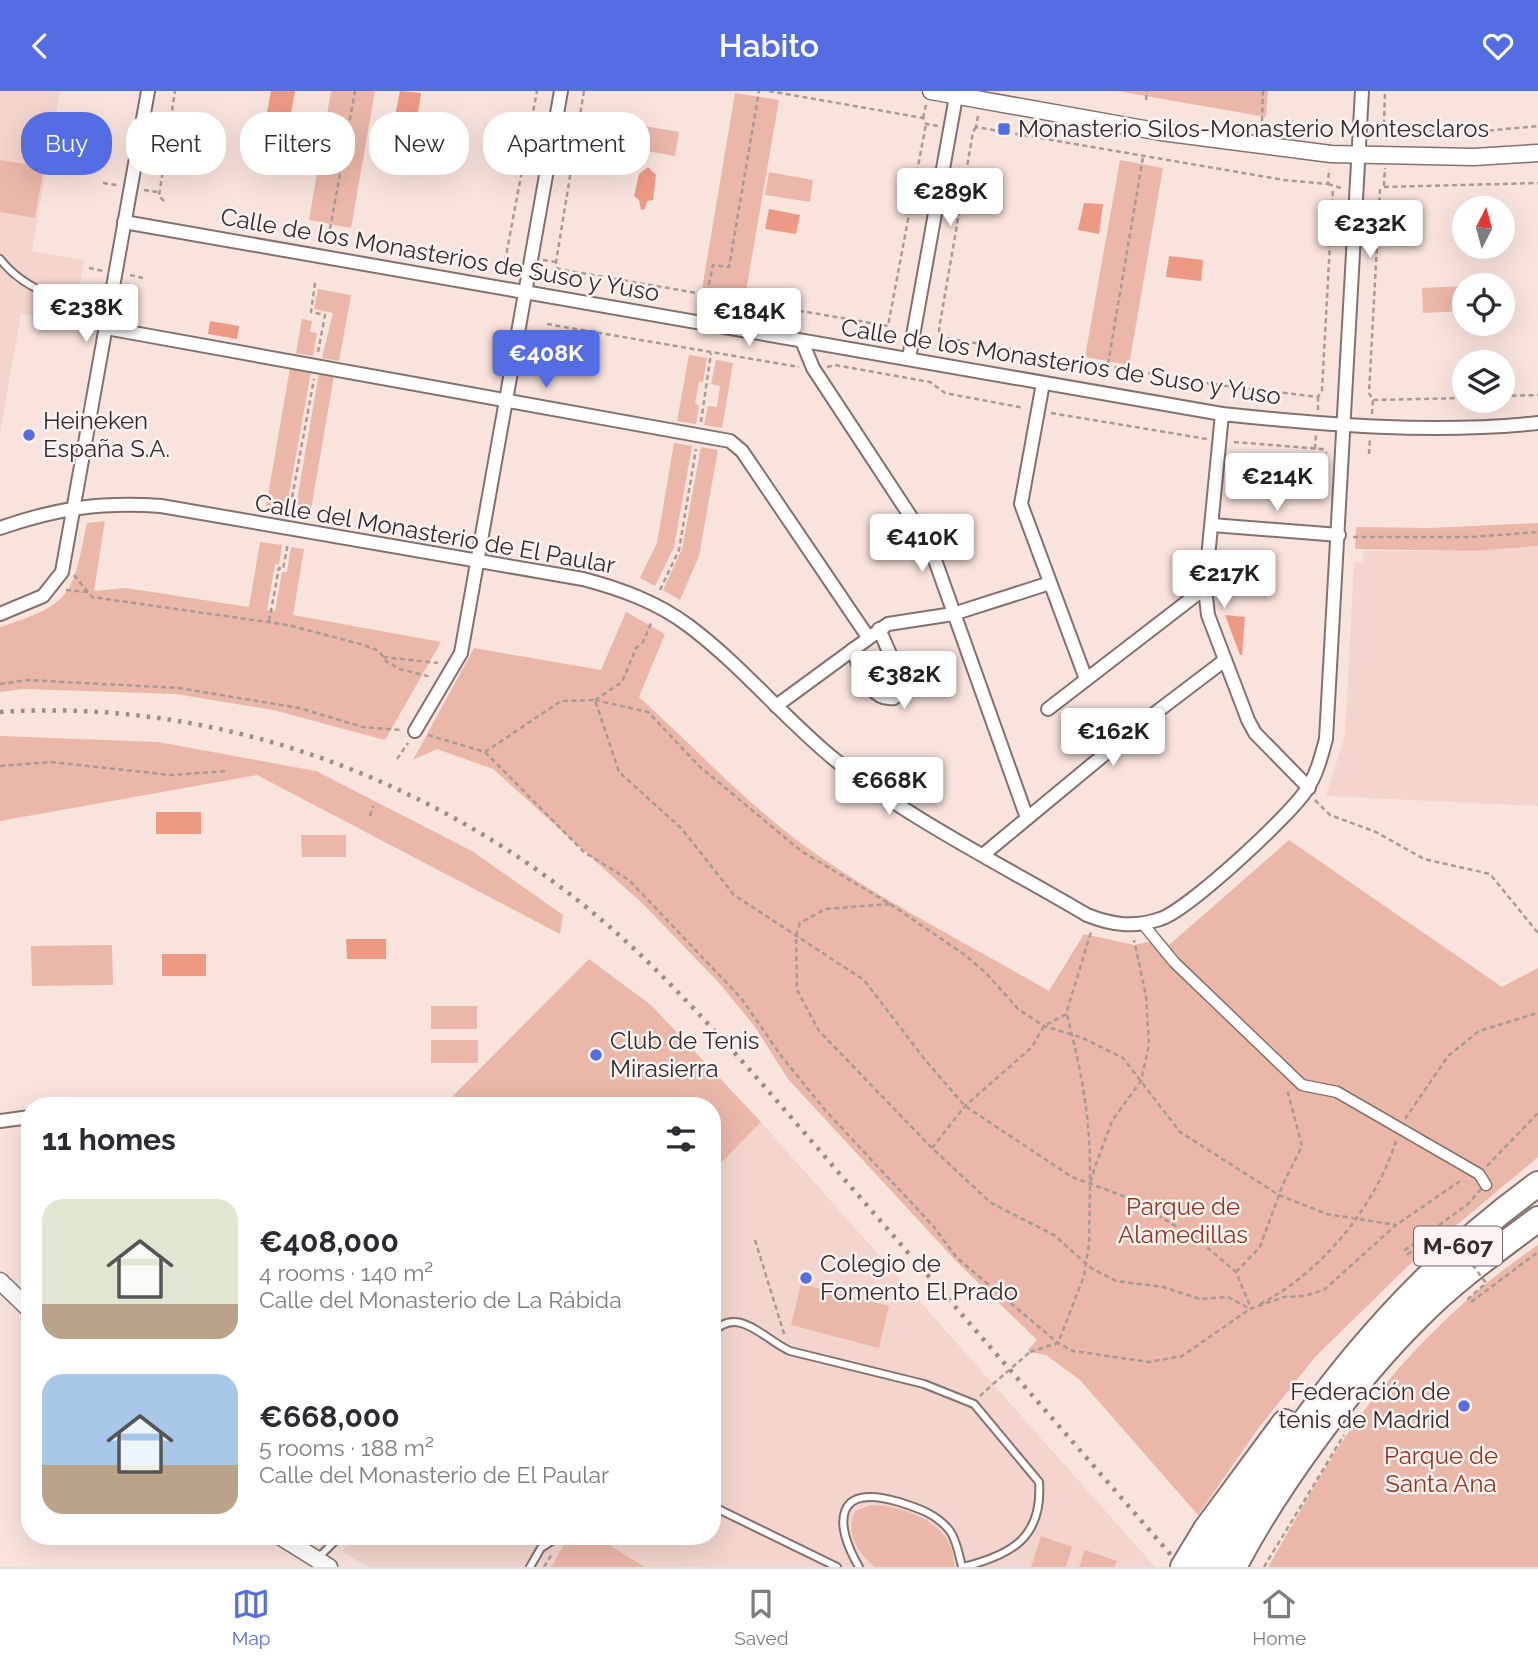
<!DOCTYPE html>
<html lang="en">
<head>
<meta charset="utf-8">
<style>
	body { margin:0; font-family:Raleway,sans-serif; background:#f7f7f7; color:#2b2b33; height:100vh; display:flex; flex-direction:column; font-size:26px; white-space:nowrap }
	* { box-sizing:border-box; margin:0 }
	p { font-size:23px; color:#7c7c81 }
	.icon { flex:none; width:38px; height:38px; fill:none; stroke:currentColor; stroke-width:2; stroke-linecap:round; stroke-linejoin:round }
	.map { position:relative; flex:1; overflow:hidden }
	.sheet { position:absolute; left:21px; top:1006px; width:700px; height:448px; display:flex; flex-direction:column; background:#fff; border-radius:28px; box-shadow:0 7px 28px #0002 }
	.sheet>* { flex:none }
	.guide { position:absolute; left:21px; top:21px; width:700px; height:63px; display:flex; gap:14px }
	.needle { width:46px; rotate:6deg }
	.fabs { position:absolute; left:1452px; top:105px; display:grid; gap:14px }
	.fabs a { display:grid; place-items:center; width:63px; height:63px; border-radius:50%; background:#fff; box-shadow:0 7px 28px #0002; font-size:35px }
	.price { position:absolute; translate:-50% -60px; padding:0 16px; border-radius:7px; background:#fff; color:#222; font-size:23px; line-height:46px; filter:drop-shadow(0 2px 4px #0008) }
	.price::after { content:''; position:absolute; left:50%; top:42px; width:21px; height:16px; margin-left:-10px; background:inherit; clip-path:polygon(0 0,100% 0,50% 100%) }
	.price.selected { background:#556de2; color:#fff }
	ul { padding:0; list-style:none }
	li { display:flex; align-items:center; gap:21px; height:175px; padding:0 21px }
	li span { display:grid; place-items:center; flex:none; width:196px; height:140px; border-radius:21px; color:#555 }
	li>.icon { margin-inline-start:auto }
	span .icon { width:84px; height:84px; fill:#fffc; stroke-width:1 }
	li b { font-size:30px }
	h2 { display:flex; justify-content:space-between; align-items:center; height:84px; padding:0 21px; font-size:30px }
	.pill { padding:0 24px; border-radius:28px; background:#fff; box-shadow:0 7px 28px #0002; font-size:24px; line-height:63px }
	.pill.selected { background:#556de2; color:#fff }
	header { display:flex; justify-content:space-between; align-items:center; height:91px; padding:0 21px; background:#556de2; color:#fff; font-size:32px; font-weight:600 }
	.menu { display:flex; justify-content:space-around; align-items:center; height:98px; border-top:2px solid #e1e1e2; background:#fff; font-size:19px; color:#7c7c81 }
	.menu a { display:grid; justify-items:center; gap:4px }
	.menu .selected { color:#556de2 }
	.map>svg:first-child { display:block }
	.built { fill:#f3d5cd }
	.green { fill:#ebb7a9 }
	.water { fill:#ed9a85 }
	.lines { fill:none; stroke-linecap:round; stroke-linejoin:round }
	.service-casing { stroke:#85716c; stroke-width:10 }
	.pedestrian-casing { stroke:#85716c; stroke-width:13 }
	.minor-casing { stroke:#85716c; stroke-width:16 }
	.tertiary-casing { stroke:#85716c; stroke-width:19 }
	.motorway-casing { stroke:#85716c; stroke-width:28 }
	.path { stroke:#aa9a95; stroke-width:2.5; stroke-dasharray:5 3.5; stroke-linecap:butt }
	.service { stroke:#fff; stroke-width:6 }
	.pedestrian { stroke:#fff; stroke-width:10 }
	.minor { stroke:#fff; stroke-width:12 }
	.tertiary { stroke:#fff; stroke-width:16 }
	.motorway { stroke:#fff; stroke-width:24 }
	.rail { stroke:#9c8c88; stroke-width:4.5; stroke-dasharray:3.5 7; stroke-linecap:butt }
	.path-bridge { stroke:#aa9a95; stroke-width:2.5; stroke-dasharray:5 3.5; stroke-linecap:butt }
	.poi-dot { fill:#556de2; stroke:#fcf3f1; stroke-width:2.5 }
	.labels { text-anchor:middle; stroke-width:5; stroke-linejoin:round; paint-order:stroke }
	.shield { fill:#fcf3f1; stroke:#706866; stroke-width:2 }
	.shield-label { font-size:23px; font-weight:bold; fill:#342c2a }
	.poi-label { font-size:24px; fill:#342c2a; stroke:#fcf3f1; text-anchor:start }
	.street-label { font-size:24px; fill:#342c2a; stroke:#fcf3f1 }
	.park-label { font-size:24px; fill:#93331b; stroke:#fcf3f1 }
</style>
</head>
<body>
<header><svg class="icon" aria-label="back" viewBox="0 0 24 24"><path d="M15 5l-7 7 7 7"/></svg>Habito<svg class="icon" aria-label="heart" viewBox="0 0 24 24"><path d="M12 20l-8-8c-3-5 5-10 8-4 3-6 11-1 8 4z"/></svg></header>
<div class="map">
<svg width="1538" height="1476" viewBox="0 0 1538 1476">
	<rect width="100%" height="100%" fill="#f9e3dd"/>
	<g class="built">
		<polygon points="0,0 60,0 32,160 84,169 73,232 21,223 0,342"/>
		<polygon points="1538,455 1538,715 1326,705 1345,645 1354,471 1363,472 1363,460 1475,460"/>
		<polygon points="761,1031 1155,1476 368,1476 342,1460 356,1446 712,1446 712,1081"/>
	</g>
	<g class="green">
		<polygon points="331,0 375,0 351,137 309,129"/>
		<polygon points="1117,0 1268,0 1266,26"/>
		<polygon points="735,2 779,9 745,206 702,198"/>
		<polygon points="633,33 679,41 675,65 629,57"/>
		<polygon points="0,69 44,76 35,127 0,121"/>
		<polygon points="1120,69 1163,77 1129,274 1085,266"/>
		<polygon points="769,81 813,89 810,111 765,104"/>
		<polygon points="1465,195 1465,220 1423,222 1422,197"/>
		<polygon points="318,198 351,204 339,270 322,267 333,222 314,218"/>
		<polygon points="302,228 312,230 310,241 317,242 313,265 296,262"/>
		<polygon points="689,264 707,267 703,291 699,291 695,313 699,314 696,333 677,330"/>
		<polygon points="716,269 733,272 722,337 704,334 708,315 717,316 720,295 711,293"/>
		<polygon points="290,277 311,281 286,420 266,416"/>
		<polygon points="319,282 334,285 310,424 295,421"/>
		<polygon points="674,352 692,355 674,456 655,495 640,487 657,452"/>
		<polygon points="701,356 718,359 699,465 680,509 663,499 682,458"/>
		<path d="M 105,430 L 94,500 L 126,497 L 249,516 L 260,451 L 282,454 L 279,474 L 275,473 L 267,519 L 275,520 L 282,481 L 287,481 L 291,456 L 304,458 L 293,524 L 441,551 L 385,649 L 273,619 L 176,603 L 24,598 L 0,601 L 0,536 C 73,513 72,504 87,432 Z"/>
		<polygon points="1538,432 1538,455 1475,460 1355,458 1356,436 1430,437"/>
		<path d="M 626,521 L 665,543 L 639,606 C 694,656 746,712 806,756 C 880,809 970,854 1049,900 L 1084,843 L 1134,854 L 1163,848 L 1169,854 L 1289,749 L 1502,896 L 1538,877 L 1538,1066 L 1410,1173 L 1315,1266 L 1257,1339 L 1198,1424 L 1080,1289 L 1046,1264 L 1030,1261 L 1028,1259 L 1037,1249 L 956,1170 L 788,988 L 755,936 L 720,893 L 643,813 L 493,678 L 437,658 L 413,669 L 474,557 L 601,579 Z"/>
		<polygon points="0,645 158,651 316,680 472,760 563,824 560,843 257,684 0,730"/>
		<polygon points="301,744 346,744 346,766 302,766"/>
		<polygon points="112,854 113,894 32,895 31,855"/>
		<polygon points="589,868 651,914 761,1031 712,1081 712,1015 443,1015"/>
		<rect x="431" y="915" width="46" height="23"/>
		<rect x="431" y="949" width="47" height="23"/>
		<path d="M 1538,1154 L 1538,1476 L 1268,1476 C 1299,1423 1329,1365 1367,1316 C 1414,1255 1474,1197 1538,1154 Z"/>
		<polygon points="801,1193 889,1215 879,1257 791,1234"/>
		<path d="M 871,1414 C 906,1415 956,1433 954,1476 L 875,1476 C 857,1461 845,1442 855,1420 Z"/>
		<polygon points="1041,1445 1072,1456 1066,1476 1031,1476"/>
		<polygon points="569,1446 596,1446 645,1476 551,1476"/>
		<polygon points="1085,1459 1117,1470 1114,1476 1079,1476"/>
	</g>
	<g class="water">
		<polygon points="271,0 295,0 288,37 265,32"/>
		<polygon points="400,0 421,2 416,34 394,31"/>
		<polygon points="648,76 656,84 653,109 647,110 645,118 641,119 639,109 634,105 639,83"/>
		<polygon points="1084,112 1103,113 1099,143 1078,139"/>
		<polygon points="769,118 800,124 796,143 765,138"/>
		<polygon points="1169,165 1203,169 1201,190 1166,186"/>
		<polygon points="210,230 239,235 237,248 208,243"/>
		<polygon points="1225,524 1245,526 1242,564 1240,564"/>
		<rect x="156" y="721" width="45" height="22"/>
		<polygon points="346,848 386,848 386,868 347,868"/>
		<rect x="162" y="863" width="44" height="22"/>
	</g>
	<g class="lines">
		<defs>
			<g id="service">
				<path d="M 0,168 C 25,200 70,215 110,215"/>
				<path d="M 712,1243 C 736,1212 765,1249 790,1260 L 924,1293 L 974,1313 L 1039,1391 C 1043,1446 1012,1464 963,1476"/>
				<polyline points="712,1415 837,1476"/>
				<polyline points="318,1467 339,1446"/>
				<polyline points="530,1476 541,1457 558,1446"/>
				<path d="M 859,1476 C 833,1431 835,1392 899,1411 C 918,1417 937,1423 950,1440 C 957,1450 959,1464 962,1476"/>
			</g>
			<polyline id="pedestrian" points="1143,833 1174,871 1302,994 1337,1001 1479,1083 1486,1094"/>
			<g id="minor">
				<path d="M 124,131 L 1222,323 C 1327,334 1432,343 1538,332"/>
				<polyline points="106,237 730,350 742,360 868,546"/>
				<polyline points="802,250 813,277 930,455 1027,727"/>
				<polyline points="909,267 957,0"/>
				<polyline points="1043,292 1021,413 1086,588"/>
				<polyline points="1222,323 1205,497 1208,524 1248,629 1255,642 1309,697"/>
				<polyline points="1212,434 1339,444"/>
				<path d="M 0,437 C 57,417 101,411 161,415 L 583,488 C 621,498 657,511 689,535 C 741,574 784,627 834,668 C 907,727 1006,776 1087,824 C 1112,834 1134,837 1160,828 C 1187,820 1291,724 1307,698 C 1317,683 1321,666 1326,648 L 1362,0"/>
				<polyline points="0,523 43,505 62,481 148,0"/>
				<path d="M 852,559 C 862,578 869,611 894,607 L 901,599 L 901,588 L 879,538"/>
				<polyline points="776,615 888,533 953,523 1050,492"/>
				<polyline points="1048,618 1205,497"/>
				<polyline points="415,640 461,562 561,0"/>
				<polyline points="984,763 1146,629 1225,569"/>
				<polyline points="0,1030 30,1026"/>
			</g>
			<g id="tertiary">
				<polyline points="931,0 1161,41 1331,63 1474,66 1538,62"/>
				<polyline points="0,1190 30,1219"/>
				<polyline points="281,1446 329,1476"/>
			</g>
			<g id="motorway">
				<polyline points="1183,1476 1206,1438 1285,1331"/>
				<path d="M 1208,1476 C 1300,1326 1394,1197 1538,1093"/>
				<path d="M 1234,1476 C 1276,1395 1353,1290 1418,1226 C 1454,1189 1497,1159 1538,1128"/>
			</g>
		</defs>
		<use href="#service" class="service-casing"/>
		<use href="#pedestrian" class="pedestrian-casing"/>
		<use href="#minor" class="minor-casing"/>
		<use href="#tertiary" class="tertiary-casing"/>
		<use href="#motorway" class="motorway-casing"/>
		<g class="path">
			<polyline points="584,0 556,171 558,178 888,235 926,33"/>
			<polyline points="769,0 923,27 926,33 938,35"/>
			<polyline points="1146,9 1147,0"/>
			<polyline points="978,25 976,36 1284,89 1328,93 1329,78"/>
			<polyline points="923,27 926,14"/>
			<polyline points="1262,30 1263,0"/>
			<polyline points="1375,33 1384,33 1385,0"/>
			<polyline points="1384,33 1386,50"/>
			<polyline points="976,36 973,41 939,238 940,246 1218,294 1318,306 1322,299 1333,97"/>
			<polyline points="1387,40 1485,40 1538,35"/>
			<polyline points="103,92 117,94"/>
			<polyline points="1328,93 1344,98"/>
			<polyline points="1384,95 1385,77"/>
			<polyline points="1384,96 1538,92"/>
			<polyline points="1380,98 1369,302 1373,309 1465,307"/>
			<polyline points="144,99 158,101"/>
			<polyline points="164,110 159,105 175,0"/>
			<polyline points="330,138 355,0"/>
			<polyline points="543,169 556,171"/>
			<polyline points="505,170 537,0"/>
			<polyline points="89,177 103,180"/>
			<polyline points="130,184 143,187"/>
			<polyline points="315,192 311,221 325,224 318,261"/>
			<polyline points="707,202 713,174 729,176 759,0"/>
			<polyline points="547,233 799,276"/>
			<polyline points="1108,273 1143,66"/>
			<polyline points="827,276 835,274 930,291 945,302 1024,317"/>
			<polyline points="1503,305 1538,304"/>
			<polyline points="1318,319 1318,306"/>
			<polyline points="1051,322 1207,348"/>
			<polyline points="1372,323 1373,309"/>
			<polyline points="701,331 711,262"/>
			<polyline points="1234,351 1322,358 1327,362"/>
			<polyline points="1315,358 1316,344"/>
			<polyline points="1369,363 1370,347"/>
			<polyline points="289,423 314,288"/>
			<polyline points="1353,446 1472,446 1538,441"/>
			<polyline points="74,484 92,506 288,534 364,554 379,560 386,570 400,578 431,586"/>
			<polyline points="66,499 88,501"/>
			<polyline points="660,499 679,459 696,358"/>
			<polyline points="269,530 279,477 283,478 288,452"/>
			<polyline points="383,566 438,572"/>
			<polyline points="0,593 27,589 179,597 299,617 363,636 401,639"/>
			<polyline points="595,609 648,621 699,675 801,760 890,813 965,864 986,882 1018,918 1044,935 1083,947 1123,967 1180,1041 1279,1104 1327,1123 1396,1134"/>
			<polyline points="595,609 622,591 636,557 643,551 652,530"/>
			<polyline points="428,644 485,661 584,761 629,789 741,907 782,966 825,1019 934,1136 957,1167 1058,1252 1073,1260 1149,1271 1182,1265 1250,1218 1284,1206 1304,1205 1324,1199 1396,1134 1463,1088"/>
			<polyline points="485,661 561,610 595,609 619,681 682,738 734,804 864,889 926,970 965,1015 1072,1086 1126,1106 1195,1146 1236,1181 1251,1217"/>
			<polyline points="397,668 408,652"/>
			<polyline points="0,675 51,671 171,684 226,680"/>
			<polyline points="1315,709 1330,724 1376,741 1424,768 1490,783 1538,842"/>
			<polyline points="370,725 373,715"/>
			<polyline points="890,813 825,818 800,832 796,845 797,899 819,940 932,1057 991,1112 1054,1144 1091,1177 1116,1190 1163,1196 1200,1208 1228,1206 1250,1218"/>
			<path d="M 1067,924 C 1082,983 1091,1029 1090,1090"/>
			<polyline points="1405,1028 1448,965 1479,940 1538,922"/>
			<polyline points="932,1057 965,1015 1032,956 1044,935 1066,923 1091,841"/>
			<polyline points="1487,1075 1538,1022"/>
			<polyline points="755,1149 785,1246"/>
			<polyline points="1236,1181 1260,1156 1283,1093 1302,1055 1287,998"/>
			<path d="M 1260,1213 C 1321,1182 1375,1116 1396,1050"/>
			<polyline points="1030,1261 1058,1252 1084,1185 1089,1153 1090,1093 1095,1076 1112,1030 1141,990 1149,954 1146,905 1134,849"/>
			<polyline points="980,1305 993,1293"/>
			<polyline points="544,1476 552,1463"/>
			<polyline points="1264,1476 1344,1344"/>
		</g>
		<use href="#service" class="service"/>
		<use href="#pedestrian" class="pedestrian"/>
		<use href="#minor" class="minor"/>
		<use href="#tertiary" class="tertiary"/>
		<use href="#motorway" class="motorway"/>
		<path class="rail" d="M 0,621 C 243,605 485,708 656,879 C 728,950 792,1028 858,1104 C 962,1224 1067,1344 1171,1464"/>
		<g class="path-bridge">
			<polyline points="1481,1098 1468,1113 1405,1159 1408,1163 1445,1136 1486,1192 1468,1208 1471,1211 1538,1161"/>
			<polyline points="993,1293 1030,1261"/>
		</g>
	</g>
	<g class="poi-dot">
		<rect x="997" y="31" width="14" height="14" rx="3.5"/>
		<circle cx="29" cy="344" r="7"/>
		<circle cx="596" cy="964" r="7"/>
		<circle cx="806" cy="1187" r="7"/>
		<circle cx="1464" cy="1315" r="7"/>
	</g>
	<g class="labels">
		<rect class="shield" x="1414" y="1135.5" width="88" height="39" rx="5"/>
		<g class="shield-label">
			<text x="1458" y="1163">M-607</text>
		</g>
		<g class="poi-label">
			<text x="1018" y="46">Monasterio Silos-Monasterio Montesclaros</text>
			<text x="43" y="338">Heineken<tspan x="43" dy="28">España S.A.</tspan></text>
			<text x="610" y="958">Club de Tenis<tspan x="610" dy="28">Mirasierra</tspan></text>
			<text x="820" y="1181">Colegio de<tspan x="820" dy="28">Fomento El Prado</tspan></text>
			<text x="1450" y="1309" text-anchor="end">Federación de<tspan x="1450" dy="28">tenis de Madrid</tspan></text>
		</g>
		<g class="street-label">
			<text transform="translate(440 164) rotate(10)" y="8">Calle de los Monasterios de Suso y Yuso</text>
			<text transform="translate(1061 271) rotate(9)" y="8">Calle de los Monasterios de Suso y Yuso</text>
			<text transform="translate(435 443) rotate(10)" y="8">Calle del Monasterio de El Paular</text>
		</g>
		<g class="park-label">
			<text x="1183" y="1124">Parque de<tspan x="1183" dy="28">Alamedillas</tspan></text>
			<text x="1441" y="1373">Parque de<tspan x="1441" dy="28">Santa Ana</tspan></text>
		</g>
	</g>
</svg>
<div class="fabs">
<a><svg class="needle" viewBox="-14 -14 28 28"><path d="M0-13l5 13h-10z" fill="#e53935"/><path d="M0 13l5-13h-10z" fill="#7c7c81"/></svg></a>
<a><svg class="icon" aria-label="locate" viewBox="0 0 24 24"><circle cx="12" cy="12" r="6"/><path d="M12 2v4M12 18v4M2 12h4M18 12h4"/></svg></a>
<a><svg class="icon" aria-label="layers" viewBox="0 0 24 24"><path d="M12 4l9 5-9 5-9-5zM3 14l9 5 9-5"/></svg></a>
</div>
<b class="price" style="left:950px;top:137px">€289K</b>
<b class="price" style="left:1370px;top:169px">€232K</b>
<b class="price" style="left:86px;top:253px">€238K</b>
<b class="price" style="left:749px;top:257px">€184K</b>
<b class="price selected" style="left:546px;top:299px">€408K</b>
<b class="price" style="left:1277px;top:422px">€214K</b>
<b class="price" style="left:922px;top:483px">€410K</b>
<b class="price" style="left:1224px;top:519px">€217K</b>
<b class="price" style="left:904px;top:620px">€382K</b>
<b class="price" style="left:1113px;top:677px">€162K</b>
<b class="price" style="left:889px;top:726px">€668K</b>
<div class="guide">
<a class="pill selected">Buy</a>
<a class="pill">Rent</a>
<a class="pill">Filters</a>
<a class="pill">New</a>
<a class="pill">Apartment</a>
</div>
<section class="sheet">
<h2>11 homes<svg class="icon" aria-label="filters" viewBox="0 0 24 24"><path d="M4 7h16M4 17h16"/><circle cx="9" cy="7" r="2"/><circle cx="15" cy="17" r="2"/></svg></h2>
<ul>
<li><span style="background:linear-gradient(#dfe7d0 75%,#b9a48a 0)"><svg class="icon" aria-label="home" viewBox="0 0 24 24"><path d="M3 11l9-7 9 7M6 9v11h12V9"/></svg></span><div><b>€408,000</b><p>4 rooms · 140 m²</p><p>Calle del Monasterio de La Rábida</p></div></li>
<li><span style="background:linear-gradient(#a9c7e8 65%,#b9a48a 0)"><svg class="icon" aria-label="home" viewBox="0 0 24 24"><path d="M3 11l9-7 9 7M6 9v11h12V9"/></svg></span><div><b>€668,000</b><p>5 rooms · 188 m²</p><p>Calle del Monasterio de El Paular</p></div></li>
</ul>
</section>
</div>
<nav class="menu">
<a class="selected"><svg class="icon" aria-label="map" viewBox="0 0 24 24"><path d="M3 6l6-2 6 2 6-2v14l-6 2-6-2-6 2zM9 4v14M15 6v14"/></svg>Map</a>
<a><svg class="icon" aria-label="saved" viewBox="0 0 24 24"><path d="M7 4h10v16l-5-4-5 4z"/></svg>Saved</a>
<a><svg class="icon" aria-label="home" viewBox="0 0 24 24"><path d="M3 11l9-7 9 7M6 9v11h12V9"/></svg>Home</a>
</nav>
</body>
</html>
